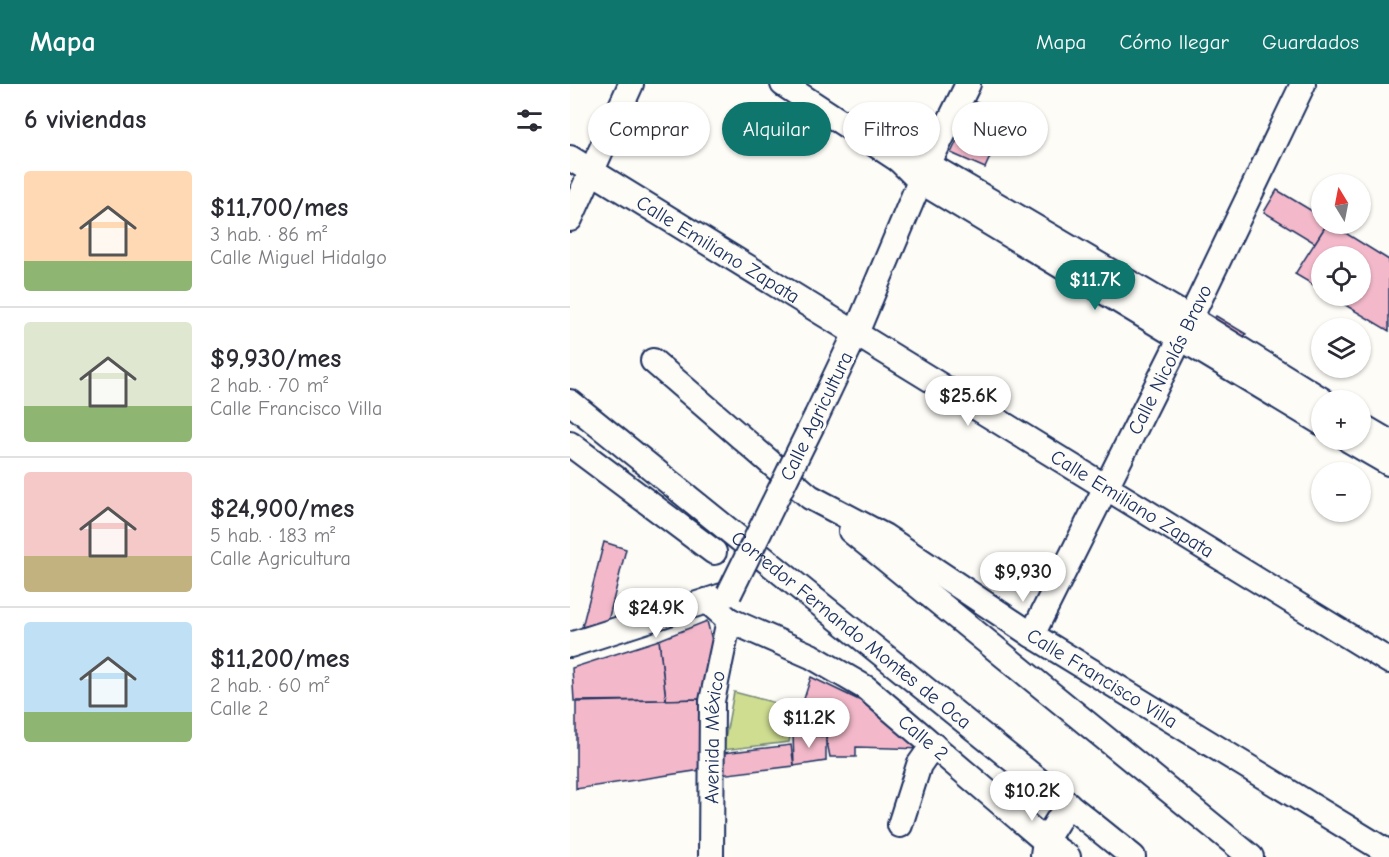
<!DOCTYPE html>
<html lang="es">
<head>
<meta charset="utf-8">
<style>
	body { margin:0; font-family:"Comic Neue",sans-serif; background:#f7f7f7; color:#2b2b33; height:100vh; display:flex; flex-direction:column; font-size:22px; white-space:nowrap }
	* { box-sizing:border-box; margin:0 }
	p { font-size:20px; color:#7c7c81 }
	.icon { flex:none; width:33px; height:33px; fill:none; stroke:currentColor; stroke-width:2; stroke-linecap:round; stroke-linejoin:round }
	.map { position:relative; flex:1; overflow:hidden }
	.panel { display:flex; flex-direction:column; background:#fff; width:570px }
	.panel>* { flex:none }
	.top-card { position:absolute; left:18px; top:18px; width:570px; height:54px; display:flex; gap:12px }
	.needle { width:39px; rotate:350deg }
	.controls { position:absolute; left:741px; top:90px; display:grid; gap:12px }
	.controls a { display:grid; place-items:center; width:60px; height:60px; border-radius:50%; background:#fff; box-shadow:0 2px 4px #0004; font-size:30px }
	.price { position:absolute; translate:-50% -51px; padding:0 14px; border-radius:21px; background:#fff; color:#222; font-size:20px; line-height:39px; filter:drop-shadow(0 2px 3px #0008) }
	.price::after { content:''; position:absolute; left:50%; top:36px; width:18px; height:14px; margin-left:-9px; background:inherit; clip-path:polygon(0 0,100% 0,50% 100%) }
	.price.current { background:#0f766e; color:#fff }
	ul { padding:0; list-style:none }
	li { display:flex; align-items:center; gap:18px; height:150px; padding:0 24px }
	li+li { border-top:2px solid #e1e1e2 }
	li span { display:grid; place-items:center; flex:none; width:168px; height:120px; border-radius:6px; color:#555 }
	li>.icon { margin-inline-start:auto }
	span .icon { width:72px; height:72px; fill:#fffc; stroke-width:1 }
	li b { font-size:26px }
	h2 { display:flex; justify-content:space-between; align-items:center; height:72px; padding:0 24px; font-size:26px }
	.tag { padding:0 21px; border-radius:27px; background:#fff; box-shadow:0 2px 4px #0004; font-size:21px; line-height:54px }
	.tag.current { background:#0f766e; color:#fff }
	header { display:flex; align-items:center; gap:36px; box-sizing:border-box; height:84px; padding:0 30px; background:#0f766e; color:#fff }
	header strong { font-size:28px }
	nav { display:flex; gap:33px; margin-inline-start:auto; font-size:21px }
	main { display:flex; flex:1; min-height:0 }
	.map>svg:first-child { display:block }
	.green { fill:#cedd90; stroke:#748677; stroke-width:1.5 }
	.building { fill:#f3b9ca; stroke:#1b2f5e; stroke-width:1.5 }
	.lines { fill:none; stroke-linecap:round; stroke-linejoin:round }
	.minor-casing { stroke:#1b2f5e; stroke-width:28 }
	.minor { stroke:#fdfcf7; stroke-width:24 }
	.minor-bridge-casing { stroke:#1b2f5e; stroke-width:28; stroke-linecap:butt }
	.minor-bridge { stroke:#fdfcf7; stroke-width:24 }
	.labels { text-anchor:middle; stroke-width:6; stroke-linejoin:round; paint-order:stroke }
	.street-label { font-size:20px; fill:#1b2f5e; stroke:#fdfcf7 }
</style>
</head>
<body>
<header>
<strong>Mapa</strong>
<nav><a>Mapa</a><a>Cómo llegar</a><a>Guardados</a></nav>
</header>
<main>
<section class="panel">
<h2>6 viviendas<svg class="icon" aria-label="filters" viewBox="0 0 24 24"><path d="M4 7h16M4 17h16"/><circle cx="9" cy="7" r="2"/><circle cx="15" cy="17" r="2"/></svg></h2>
<ul>
<li><span style="background:linear-gradient(#ffd9b3 75%,#8fb573 0)"><svg class="icon" aria-label="home" viewBox="0 0 24 24"><path d="M3 11l9-7 9 7M6 9v11h12V9"/></svg></span><div><b>$11,700/mes</b><p>3 hab. · 86 m²</p><p>Calle Miguel Hidalgo</p></div></li>
<li><span style="background:linear-gradient(#dfe7d0 70%,#8fb573 0)"><svg class="icon" aria-label="home" viewBox="0 0 24 24"><path d="M3 11l9-7 9 7M6 9v11h12V9"/></svg></span><div><b>$9,930/mes</b><p>2 hab. · 70 m²</p><p>Calle Francisco Villa</p></div></li>
<li><span style="background:linear-gradient(#f6c9c9 70%,#c2b280 0)"><svg class="icon" aria-label="home" viewBox="0 0 24 24"><path d="M3 11l9-7 9 7M6 9v11h12V9"/></svg></span><div><b>$24,900/mes</b><p>5 hab. · 183 m²</p><p>Calle Agricultura</p></div></li>
<li><span style="background:linear-gradient(#bfe0f5 75%,#8fb573 0)"><svg class="icon" aria-label="home" viewBox="0 0 24 24"><path d="M3 11l9-7 9 7M6 9v11h12V9"/></svg></span><div><b>$11,200/mes</b><p>2 hab. · 60 m²</p><p>Calle 2</p></div></li>
</ul>
</section>
<div class="map">
<svg width="819" height="773" viewBox="0 0 819 773">
	<rect width="100%" height="100%" fill="#fdfcf7"/>
	<filter id="ink" filterUnits="userSpaceOnUse"><feTurbulence type="fractalNoise" baseFrequency=".0167" numOctaves="2"/><feDisplacementMap in="SourceGraphic" scale="12" xChannelSelector="R" yChannelSelector="G"/><feConvolveMatrix kernelMatrix="1 2 1 2 8 2 1 2 1" color-interpolation-filters="sRGB"/></filter>
	<g filter="url(#ink)">
		<polygon class="green" points="164,608 225,624 219,658 153,666"/>
		<g class="building">
			<polygon points="405,18 438,33 415,84 381,69"/>
			<polygon points="707,106 752,133 752,140 757,140 745,159 694,128"/>
			<polygon points="757,140 761,140 819,176 819,247 760,212 790,212 790,172 752,172 752,206 725,190"/>
			<polygon points="646,232 676,250 669,260 639,241"/>
			<polygon points="34,458 56,465 38,537 12,543"/>
			<polygon points="137,537 144,564 133,615 96,616 89,556"/>
			<polygon points="89,556 96,616 4,617 2,584"/>
			<polygon points="241,593 291,617 354,665 286,663 286,673 260,673 256,653 223,649"/>
			<polygon points="133,615 131,686 6,705 6,618"/>
			<polygon points="223,649 256,653 256,677 224,682"/>
			<polygon points="221,661 224,682 150,691 153,669"/>
		</g>
		<g class="lines">
			<defs>
				<g id="minor">
					<polyline points="213,0 329,76 350,97 752,339"/>
					<path id="s1" d="M 0,74 L 819,577"/>
					<polyline points="329,76 359,81 626,238 752,316"/>
					<polyline points="0,135 61,0"/>
					<path id="s2" d="M 83,277 L 240,413 L 314,452 L 462,551 L 819,769"/>
					<path id="s3" d="M 0,318 L 563,773"/>
					<polyline points="247,331 286,249 350,97 398,0"/>
					<polyline points="790,341 819,358"/>
					<polyline points="779,356 819,379"/>
					<polyline points="0,360 144,468"/>
					<polyline points="281,447 681,773"/>
					<path id="s4" d="M 137,517 L 159,536 L 241,572 L 296,604 L 475,757 L 498,773"/>
					<path id="s5" d="M 462,551 L 620,235 L 733,0"/>
					<polyline points="0,561 152,512"/>
					<polyline points="330,741 349,681 363,661"/>
					<polyline points="473,771 475,757 498,720"/>
					<path id="s6" d="M 141,773 L 142,617 L 159,536"/>
				</g>
			</defs>
			<use href="#minor" class="minor-casing"/>
			<use href="#minor" class="minor"/>
			<defs>
				<polyline id="minor-bridge" points="159,510 247,331"/>
			</defs>
			<use href="#minor-bridge" class="minor-bridge-casing"/>
			<use href="#minor-bridge" class="minor-bridge"/>
		</g>
	</g>
	<g class="labels">
		<g class="street-label">
			<text dy="7" stroke="none"><textPath href="#s1" startOffset="174">Calle Emiliano Zapata</textPath></text>
			<text dy="7" stroke="none"><textPath href="#s5" startOffset="308">Calle Nicolás Bravo</textPath></text>
			<text transform="translate(246 332) rotate(-64)" y="7">Calle Agricultura</text>
			<text dy="7" stroke="none"><textPath href="#s1" startOffset="660">Calle Emiliano Zapata</textPath></text>
			<text dy="7" stroke="none"><textPath href="#s3" startOffset="362">Corredor Fernando Montes de Oca</textPath></text>
			<text dy="7" stroke="none"><textPath href="#s2" startOffset="552">Calle Francisco Villa</textPath></text>
			<text dy="7" stroke="none"><textPath href="#s6" startOffset="120">Avenida México</textPath></text>
			<text dy="7" stroke="none"><textPath href="#s4" startOffset="258">Calle 2</textPath></text>
		</g>
	</g>
</svg>
<div class="controls">
<a><svg class="needle" viewBox="-14 -14 28 28"><path d="M0-13l5 13h-10z" fill="#e53935"/><path d="M0 13l5-13h-10z" fill="#7c7c81"/></svg></a>
<a><svg class="icon" aria-label="locate" viewBox="0 0 24 24"><circle cx="12" cy="12" r="6"/><path d="M12 2v4M12 18v4M2 12h4M18 12h4"/></svg></a>
<a><svg class="icon" aria-label="layers" viewBox="0 0 24 24"><path d="M12 4l9 5-9 5-9-5zM3 14l9 5 9-5"/></svg></a>
<a>+</a>
<a>−</a>
</div>
<b class="price current" style="left:525px;top:227px">$11.7K</b>
<b class="price" style="left:398px;top:343px">$25.6K</b>
<b class="price" style="left:453px;top:519px">$9,930</b>
<b class="price" style="left:86px;top:555px">$24.9K</b>
<b class="price" style="left:239px;top:665px">$11.2K</b>
<b class="price" style="left:462px;top:738px">$10.2K</b>
<div class="top-card">
<a class="tag">Comprar</a>
<a class="tag current">Alquilar</a>
<a class="tag">Filtros</a>
<a class="tag">Nuevo</a>
</div>
</div>
</main>
</body>
</html>
